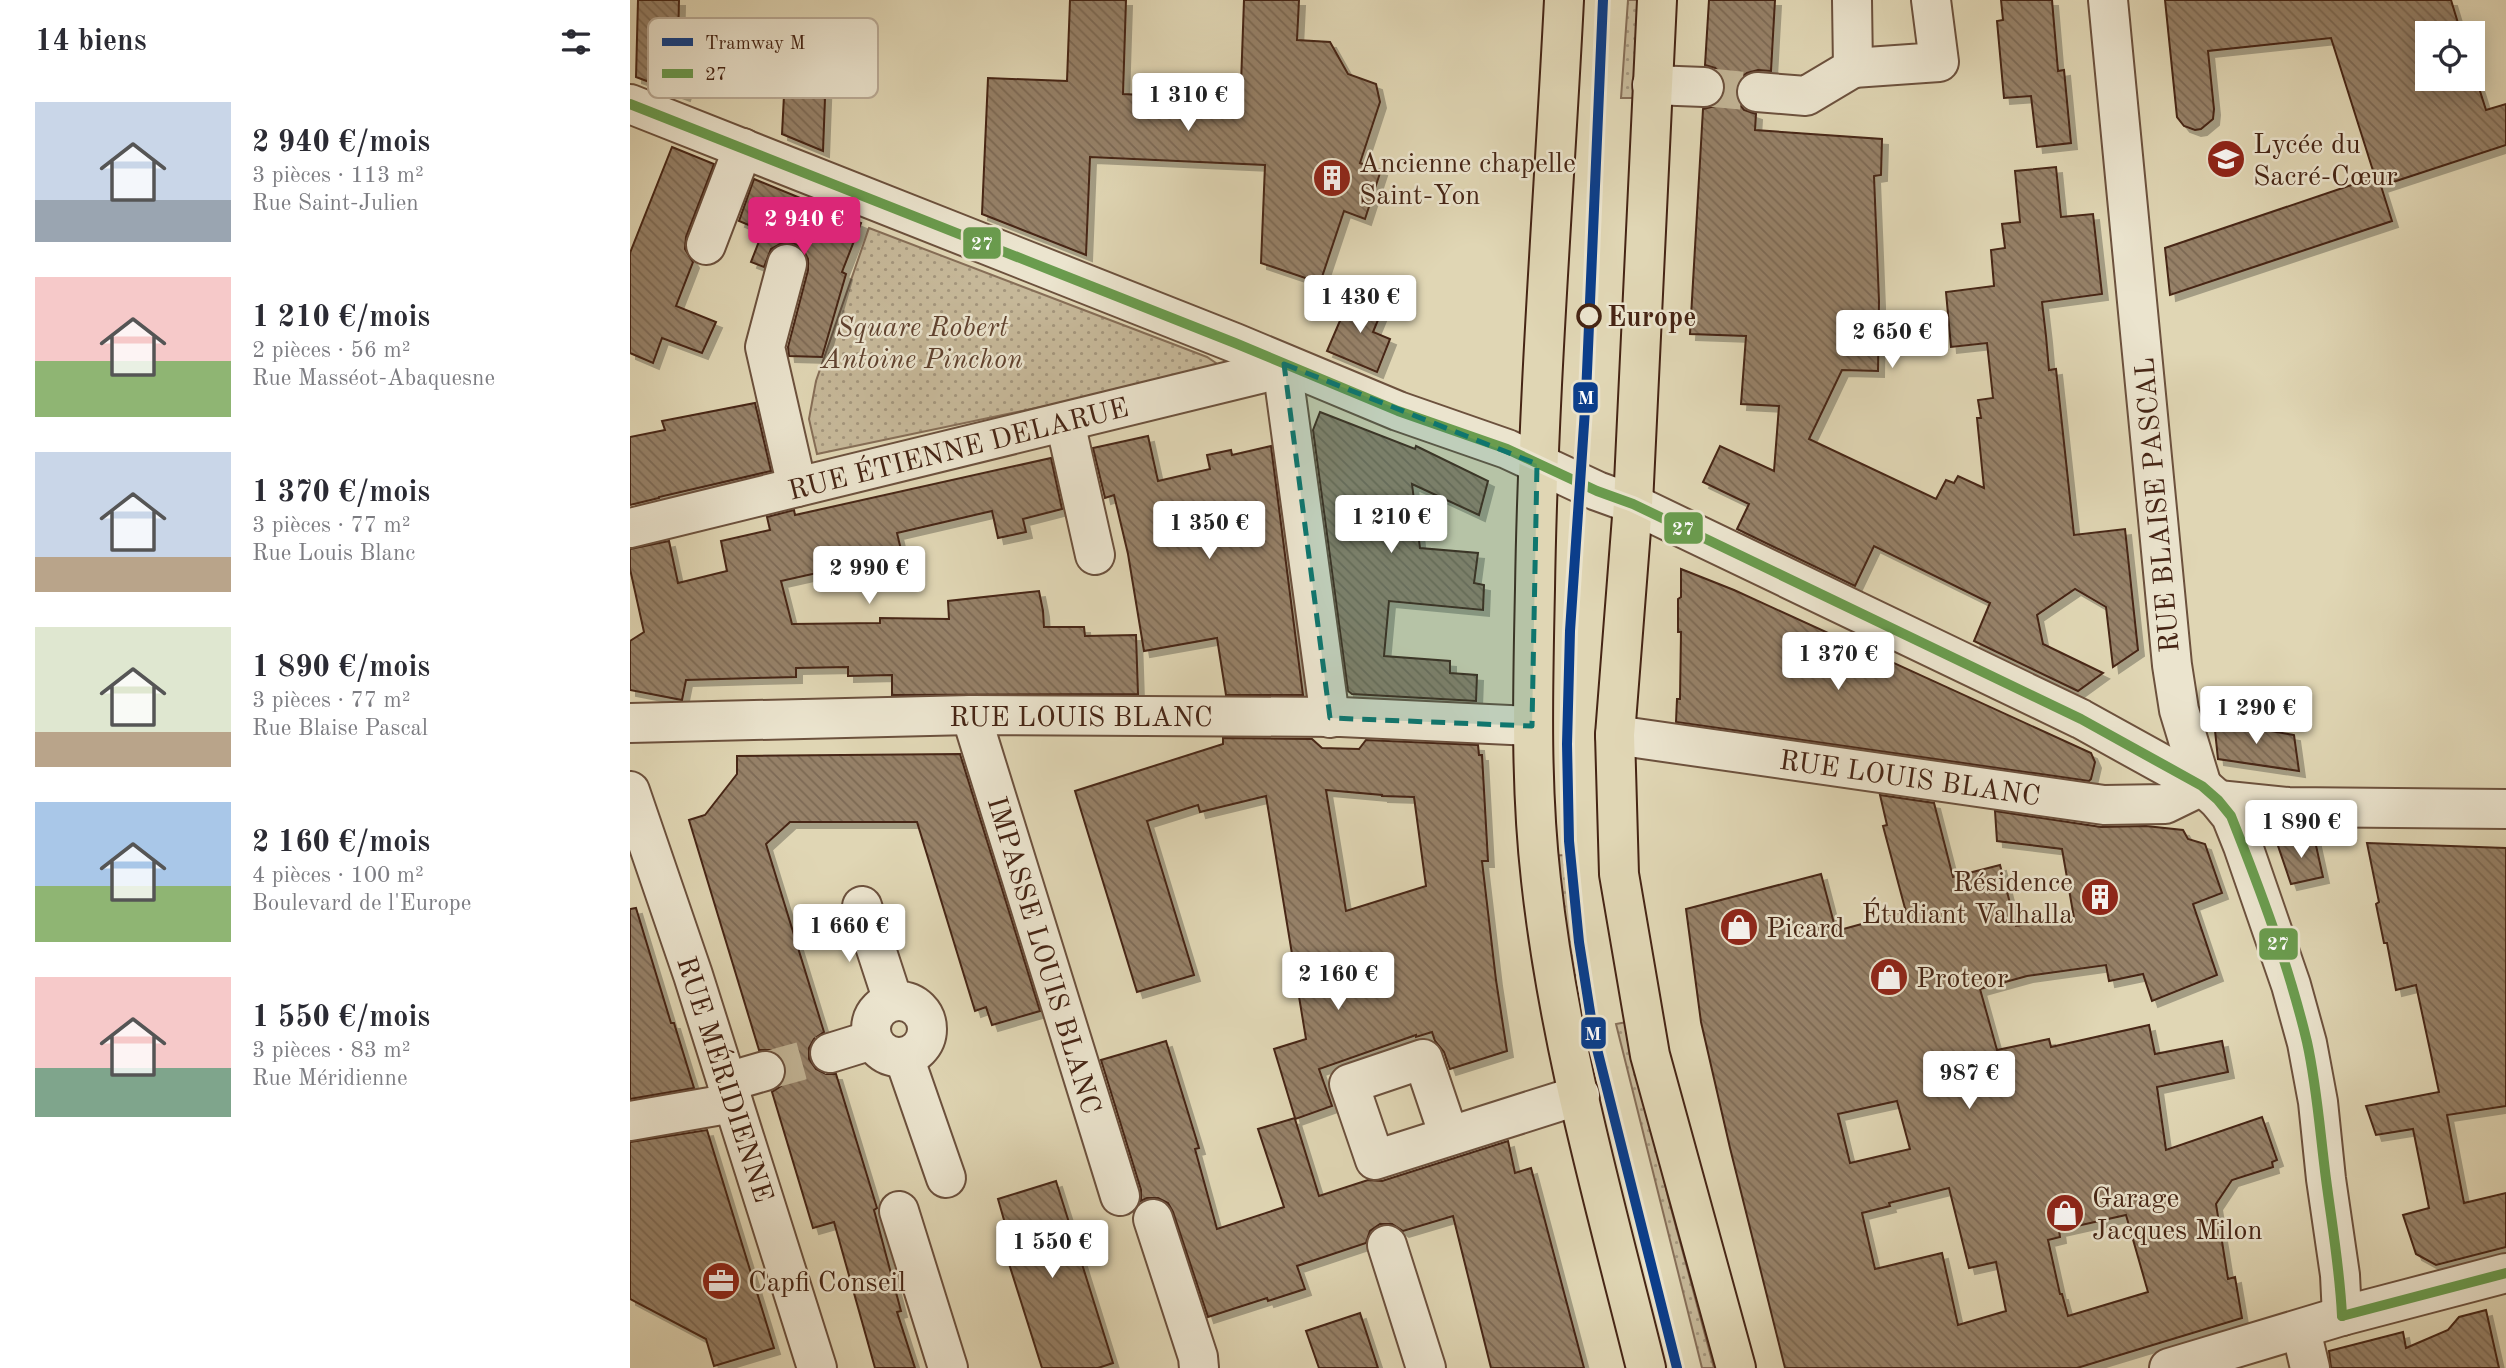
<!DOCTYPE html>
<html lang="fr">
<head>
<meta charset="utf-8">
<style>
	body { margin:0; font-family:"Old Standard TT",serif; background:#f2f2f3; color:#2b2b33; height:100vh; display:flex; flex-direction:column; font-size:26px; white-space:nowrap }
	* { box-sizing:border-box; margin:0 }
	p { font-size:23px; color:#7c7c81 }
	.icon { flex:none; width:38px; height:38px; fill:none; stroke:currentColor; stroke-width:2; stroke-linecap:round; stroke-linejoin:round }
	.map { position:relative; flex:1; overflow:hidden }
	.side { display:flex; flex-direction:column; background:#fff; width:630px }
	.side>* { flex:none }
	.tools { position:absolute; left:1785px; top:21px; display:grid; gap:14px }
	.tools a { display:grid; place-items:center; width:70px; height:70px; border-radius:0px; background:#fff; box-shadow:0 4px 18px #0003; font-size:35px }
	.price { position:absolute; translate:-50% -60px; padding:0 16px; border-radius:7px; background:#fff; color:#222; font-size:23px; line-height:46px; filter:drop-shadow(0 2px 4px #0008) }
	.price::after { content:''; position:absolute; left:50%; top:42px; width:21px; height:16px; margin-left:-10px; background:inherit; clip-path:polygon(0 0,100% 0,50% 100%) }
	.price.selected { background:#db2777; color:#fff }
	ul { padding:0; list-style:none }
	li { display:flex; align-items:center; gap:21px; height:175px; padding:0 35px }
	li span { display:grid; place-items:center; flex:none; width:196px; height:140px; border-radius:0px; color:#555 }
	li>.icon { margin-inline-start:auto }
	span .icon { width:84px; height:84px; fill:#fffc; stroke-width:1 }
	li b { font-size:30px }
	h2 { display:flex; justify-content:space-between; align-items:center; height:84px; padding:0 35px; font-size:30px }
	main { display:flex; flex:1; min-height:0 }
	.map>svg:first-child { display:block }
	.green { fill:url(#green-dots); stroke:#866e57; stroke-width:2 }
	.building { fill:url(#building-back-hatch); stroke:#462515; stroke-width:2; fill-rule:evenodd; filter:url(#shadow) }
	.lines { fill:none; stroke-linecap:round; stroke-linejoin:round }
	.minor-tunnel { stroke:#c1b394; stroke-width:38; stroke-dasharray:38 19; stroke-linecap:butt }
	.minor-casing { stroke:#6c513d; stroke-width:42 }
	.major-casing { stroke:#462515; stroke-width:42 }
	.minor { stroke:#ebe4ce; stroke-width:38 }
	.major { stroke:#e0d6b4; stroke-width:38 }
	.bus-1-casing { stroke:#ebe4ce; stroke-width:16 }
	.bus-1 { stroke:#6a9c4e; stroke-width:10 }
	.tram-1-casing { stroke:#ebe4ce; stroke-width:16 }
	.tram-1 { stroke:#0b3e8b; stroke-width:10 }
	.marked { fill:#0f766e; fill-opacity:0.2; stroke:#0f766e; stroke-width:5; stroke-dasharray:14 9; stroke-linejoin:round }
	.stop-dot { fill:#ebe4ce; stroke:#462515; stroke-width:3.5 }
	.labels { text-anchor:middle; stroke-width:5; stroke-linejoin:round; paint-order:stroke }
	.poi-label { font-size:28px; fill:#462515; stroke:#ebe4ce; text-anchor:start }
	.stop-label { font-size:28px; font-weight:bold; fill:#462515; stroke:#ebe4ce; text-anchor:start }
	.park-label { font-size:28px; font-style:italic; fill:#60422f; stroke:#ebe4ce }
	.street-label { font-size:28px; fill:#462515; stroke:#ebe4ce }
	.key { fill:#ebe4ce; stroke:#baab96; stroke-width:2 }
	.key-label { font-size:19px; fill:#462515 }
	.line-badge { stroke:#ebe4ce; stroke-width:2.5 }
	.badge-label { font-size:19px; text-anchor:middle; font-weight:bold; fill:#fff }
</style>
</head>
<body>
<main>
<section class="side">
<h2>14 biens<svg class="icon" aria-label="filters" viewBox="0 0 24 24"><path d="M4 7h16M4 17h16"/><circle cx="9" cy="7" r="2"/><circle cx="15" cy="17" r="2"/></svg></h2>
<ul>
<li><span style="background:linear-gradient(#c9d6e8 70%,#9aa5b1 0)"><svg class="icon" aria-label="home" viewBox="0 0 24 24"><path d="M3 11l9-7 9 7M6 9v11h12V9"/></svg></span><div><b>2 940 €/mois</b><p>3 pièces · 113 m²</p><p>Rue Saint-Julien</p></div></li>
<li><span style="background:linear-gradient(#f6c9c9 60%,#8fb573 0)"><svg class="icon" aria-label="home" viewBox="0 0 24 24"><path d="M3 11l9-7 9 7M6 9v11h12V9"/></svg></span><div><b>1 210 €/mois</b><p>2 pièces · 56 m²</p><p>Rue Masséot-Abaquesne</p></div></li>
<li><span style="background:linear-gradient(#c9d6e8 75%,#b9a48a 0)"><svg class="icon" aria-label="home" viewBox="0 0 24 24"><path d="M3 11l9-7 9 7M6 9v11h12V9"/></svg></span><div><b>1 370 €/mois</b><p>3 pièces · 77 m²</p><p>Rue Louis Blanc</p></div></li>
<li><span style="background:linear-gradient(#dfe7d0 75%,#b9a48a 0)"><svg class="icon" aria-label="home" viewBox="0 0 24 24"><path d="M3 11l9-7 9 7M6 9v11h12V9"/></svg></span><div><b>1 890 €/mois</b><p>3 pièces · 77 m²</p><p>Rue Blaise Pascal</p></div></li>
<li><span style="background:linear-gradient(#a9c7e8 60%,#8fb573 0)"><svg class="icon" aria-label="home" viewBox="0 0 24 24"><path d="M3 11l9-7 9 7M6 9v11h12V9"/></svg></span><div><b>2 160 €/mois</b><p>4 pièces · 100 m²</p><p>Boulevard de l'Europe</p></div></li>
<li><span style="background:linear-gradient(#f6c9c9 65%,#7fa58c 0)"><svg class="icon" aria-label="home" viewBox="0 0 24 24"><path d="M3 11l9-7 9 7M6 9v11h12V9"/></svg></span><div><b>1 550 €/mois</b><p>3 pièces · 83 m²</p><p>Rue Méridienne</p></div></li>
</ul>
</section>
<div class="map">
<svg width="1876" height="1368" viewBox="0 0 1876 1368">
	<defs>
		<pattern id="green-dots" width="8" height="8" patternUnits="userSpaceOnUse" patternTransform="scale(1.75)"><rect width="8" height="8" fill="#c6b899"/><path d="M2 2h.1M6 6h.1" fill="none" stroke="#a3957c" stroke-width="1.8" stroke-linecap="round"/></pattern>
		<pattern id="building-back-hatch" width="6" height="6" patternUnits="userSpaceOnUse" patternTransform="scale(1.75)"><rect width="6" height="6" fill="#968168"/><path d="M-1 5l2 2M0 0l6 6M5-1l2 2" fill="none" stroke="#7c6954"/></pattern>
		<filter id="shadow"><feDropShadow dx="6" dy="6" stdDeviation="0" flood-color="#0004"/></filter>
	</defs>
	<rect width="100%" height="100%" fill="#e0d6b4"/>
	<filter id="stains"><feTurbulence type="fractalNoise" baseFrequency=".00286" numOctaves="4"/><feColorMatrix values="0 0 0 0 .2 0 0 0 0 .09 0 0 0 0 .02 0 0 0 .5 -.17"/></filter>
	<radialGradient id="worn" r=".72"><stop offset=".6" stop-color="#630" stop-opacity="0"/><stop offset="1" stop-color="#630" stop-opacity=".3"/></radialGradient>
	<g class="green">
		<polygon points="998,0 1012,0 1005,98 991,98"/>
		<polygon points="239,228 577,357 586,363 587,370 187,454 179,419 186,381"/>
		<polygon points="934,855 947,974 942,979 922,856"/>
		<polygon points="997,1022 1038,1197 1084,1368 1072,1368 986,1024"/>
	</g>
	<g class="building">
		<polygon points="8,0 49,0 48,44 69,52 54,95 6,77"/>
		<polygon points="440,0 496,0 493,94 595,99 611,84 614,0 669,0 667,40 700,42 718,74 746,84 750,102 730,163 751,170 735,219 714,211 690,283 631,263 635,165 460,157 456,255 352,214 358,78 437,81"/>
		<polygon points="1079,0 1145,0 1141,71 1128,70 1117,73 1109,79 1105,90 1107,101 1114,110 1126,114 1125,130 1252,139 1251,175 1244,176 1249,301 1248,371 1212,370 1179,439 1306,499 1316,480 1324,483 1328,476 1354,488 1347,418 1351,418 1348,400 1363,398 1357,343 1321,347 1316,292 1364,286 1361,250 1375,248 1372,224 1390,222 1385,171 1426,167 1431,217 1463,214 1472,294 1412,302 1416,336 1419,370 1426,369 1444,535 1495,529 1508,650 1483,667 1476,607 1445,589 1407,615 1413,644 1473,673 1448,691 1344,641 1360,603 1244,546 1225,586 1107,529 1119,504 1073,482 1090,446 1144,471 1149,406 1111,404 1116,336 1060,334 1073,109 1085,106 1093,98 1096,89 1093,76 1085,68 1075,65"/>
		<polygon points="1371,0 1422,0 1428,71 1434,70 1441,143 1407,147 1401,96 1374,98 1367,21 1373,20"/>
		<polygon points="1535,0 1821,0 1831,33 1797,33 1797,79 1843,79 1843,69 1856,110 1876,104 1876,145 1751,186 1762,221 1540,295 1535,248 1745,177 1701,38 1578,51 1584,109 1583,119 1571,129 1565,130 1554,126 1547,117"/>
		<polygon points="171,18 198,19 193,151 152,134 154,95 165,96 166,81 168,81"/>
		<polygon points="42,147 84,164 56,237 55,249 63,262 46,306 86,322 72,353 32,338 23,363 0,353 0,253"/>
		<polygon points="124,179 231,223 212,272 216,274 192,357 159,356 158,347 178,270 178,259 173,249 163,243 152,243 141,249 134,267 121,262 133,231 109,221"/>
		<polygon points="721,295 753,308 743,332 760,339 747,372 697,351"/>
		<polygon points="125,403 141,471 29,497 29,498 0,505 0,437 35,430 32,421"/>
		<polygon points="690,412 785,449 786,446 858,481 849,515 782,484 790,548 848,553 844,583 854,585 853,610 759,601 754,656 820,661 820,673 847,675 846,701 722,694 718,691 683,430"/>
		<polygon points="518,436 528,481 580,469 577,455 601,450 602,455 641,446 673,695 596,695 587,638 514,651 498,554 484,495 475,498 463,448"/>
		<polygon points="421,458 432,509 393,519 396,532 368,538 362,511 267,533 272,554 151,581 162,624 250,623 250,618 319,619 318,601 409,591 413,611 414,627 454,627 455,636 506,635 508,694 262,695 262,675 218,676 218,667 166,668 166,677 56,680 52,700 0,690 0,641 14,632 0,569 0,549 39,541 48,583 97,571 91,541 140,530 137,517 164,510 165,515"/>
		<polygon points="1051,569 1104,590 1461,753 1465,762 1461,779 1459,781 1046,722 1047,699 1050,699 1051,632 1048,632 1048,599 1051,597"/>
		<polygon points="1584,721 1664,735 1669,771 1588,759"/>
		<path d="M 593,738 L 682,739 L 692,748 L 729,749 L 736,740 L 848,745 L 849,755 L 852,755 L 858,861 L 852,861 L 866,980 L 877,1051 L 820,1069 L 814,1052 L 805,1041 L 802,1032 L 786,1037 L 786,1035 L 689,1069 L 702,1106 L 665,1119 L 689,1196 L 738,1180 L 752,1181 L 878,1141 L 885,1173 L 901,1168 L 954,1368 L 861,1368 L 823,1216 L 773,1231 L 762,1224 L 750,1224 L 740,1231 L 736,1243 L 667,1266 L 675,1289 L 638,1301 L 637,1298 L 578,1317 L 543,1212 L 538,1203 L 528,1198 L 517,1198 L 511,1201 L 511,1190 L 471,1060 L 536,1041 L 569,1148 L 565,1149 L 587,1229 L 654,1207 L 628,1129 L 665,1118 L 644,1049 L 676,1039 L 636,796 L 570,812 L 568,805 L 517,821 L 564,975 L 507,992 L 445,791 L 593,744 ZM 696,790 L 752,795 L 752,796 L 784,797 L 796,886 L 716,911 Z"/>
		<polygon points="330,754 410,1011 362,1025 356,1007 345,1011 287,822 160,822 136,844 194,1032 184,1039 179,1048 179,1059 186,1069 196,1074 206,1074 247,1208 244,1210 271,1311 267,1312 285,1368 245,1368 204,1222 183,1228 142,1092 151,1086 156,1077 156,1064 150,1055 141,1050 129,1050 59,820 75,815 107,774 107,756"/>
		<path d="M 1250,795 L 1304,803 L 1323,877 L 1370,865 L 1386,926 L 1444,918 L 1432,849 L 1367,841 L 1365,811 L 1471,827 L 1516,826 L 1553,830 L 1558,839 L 1575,844 L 1592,893 L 1563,904 L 1587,975 L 1522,1001 L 1513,974 L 1479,981 L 1476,965 L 1397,976 L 1350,989 L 1367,1050 L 1419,1039 L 1421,1047 L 1519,1025 L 1525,1054 L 1592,1041 L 1598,1072 L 1527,1087 L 1536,1150 L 1632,1117 L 1647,1160 L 1642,1162 L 1643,1167 L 1602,1180 L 1586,1204 L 1598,1279 L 1605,1277 L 1612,1318 L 1447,1368 L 1155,1368 L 1100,1148 L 1071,1022 L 1056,909 L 1191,874 L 1206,931 L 1276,912 L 1253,826 L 1257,825 ZM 1267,1101 L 1280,1149 L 1220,1163 L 1208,1114 ZM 1319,1188 L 1339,1268 L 1366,1262 L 1376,1311 L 1328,1325 L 1312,1253 L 1245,1269 L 1232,1213 L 1260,1206 L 1259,1203 ZM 1496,1215 L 1518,1292 L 1438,1316 L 1432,1294 L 1430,1294 L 1418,1240 L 1430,1237 L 1429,1230 Z"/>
		<polygon points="1646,840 1685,841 1693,877 1661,884"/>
		<polygon points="1737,843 1876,848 1876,1106 1817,1115 1834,1203 1876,1193 1876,1247 1806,1265 1786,1254 1773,1215 1799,1208 1783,1129 1746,1135 1736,1106 1809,1092 1786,985 1766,990 1757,943 1754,943 1746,904 1749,902"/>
		<polygon points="6,908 41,1023 44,1023 64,1088 0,1099 0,909"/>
		<polygon points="77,1130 144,1348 84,1366 76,1339 0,1299 0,1142"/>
		<polygon points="426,1181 483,1363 468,1368 412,1368 368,1229 376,1227 368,1199"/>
		<polygon points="1856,1310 1869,1368 1701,1368 1699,1351 1773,1332 1776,1348 1818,1330 1829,1317"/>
		<polygon points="730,1313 748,1368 689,1368 676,1331"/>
	</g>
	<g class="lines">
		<g class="minor-tunnel">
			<polyline points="1074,87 1127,92"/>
			<polyline points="135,1071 200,1053"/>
		</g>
		<defs>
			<g id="minor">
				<polyline points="1478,0 1542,665 1549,710 1572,786"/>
				<polyline points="1223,68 1309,62 1301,0"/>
				<polyline points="1022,85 1074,87"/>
				<polyline points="1127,92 1176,96 1223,68 1222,0"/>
				<polyline points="0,104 605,343 768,411 877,449 967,491 1003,504 1451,719 1572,786 1588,800 1601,816 1613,846 1661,985 1677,1043 1688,1102 1696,1179 1710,1275 1712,1316"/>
				<polyline points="76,245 113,148"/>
				<polyline points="157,264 135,347 167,487"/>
				<polyline points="435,422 465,555"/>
				<polyline points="0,528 629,374 654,364 655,388 700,718"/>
				<polyline points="341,715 490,1196"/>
				<polyline points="0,723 341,715 711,717 902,726"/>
				<polyline points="985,735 1474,805 1535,804 1572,786"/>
				<polyline points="0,791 63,975 187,1368"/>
				<polyline points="1588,800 1658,807 1876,809"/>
				<polyline points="232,906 263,1001"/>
				<circle cx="269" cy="1029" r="28"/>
				<polyline points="200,1053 242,1040"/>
				<polyline points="274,1057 316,1178"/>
				<polyline points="97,1082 135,1071"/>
				<polyline points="0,1121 103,1103"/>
				<polyline points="819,1136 793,1059 719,1084 745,1160 950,1095"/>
				<polyline points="269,1211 318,1368"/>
				<polyline points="523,1219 568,1357 569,1368"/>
				<polyline points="757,1245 796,1368"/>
				<polyline points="1671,1330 1680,1368"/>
				<polyline points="1539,1368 1712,1316 1876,1273"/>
			</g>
			<g id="major">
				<path d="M 934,0 C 924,196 908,392 905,589 C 903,686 900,783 911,880 C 929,1045 976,1207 1016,1368"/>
				<polyline points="1027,0 1003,504 985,735 989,874 1020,1055 1106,1368"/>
			</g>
		</defs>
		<use href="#minor" class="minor-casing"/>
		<use href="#major" class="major-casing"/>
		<use href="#minor" class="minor"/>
		<use href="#major" class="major"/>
		<defs>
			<g id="bus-1">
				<path d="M 0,104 L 605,343 L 768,411 L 877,449 L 967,491 L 1003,504 L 1451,719 L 1572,786 L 1588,800 L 1601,816 C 1630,889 1659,966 1677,1042 C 1687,1087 1690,1133 1696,1179 C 1702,1225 1710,1270 1712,1316"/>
				<polyline points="1712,1316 1876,1273"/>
			</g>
		</defs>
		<use href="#bus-1" class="bus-1-casing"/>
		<use href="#bus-1" class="bus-1"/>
		<defs>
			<polyline id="tram-1" points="973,0 956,395 940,631 937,744 939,841 949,942 964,1037 1047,1368"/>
		</defs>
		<use href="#tram-1" class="tram-1-casing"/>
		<use href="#tram-1" class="tram-1"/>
	</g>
	<path class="marked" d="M 654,364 L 907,464 L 902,726 L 700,718 Z"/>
	<defs>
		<symbol id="school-disc" viewBox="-11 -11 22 22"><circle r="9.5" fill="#8f2418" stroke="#ebe4ce"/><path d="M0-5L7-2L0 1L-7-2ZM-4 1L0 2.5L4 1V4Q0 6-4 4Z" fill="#fff"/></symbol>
		<symbol id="building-disc" viewBox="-11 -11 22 22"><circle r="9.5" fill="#8f2418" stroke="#ebe4ce"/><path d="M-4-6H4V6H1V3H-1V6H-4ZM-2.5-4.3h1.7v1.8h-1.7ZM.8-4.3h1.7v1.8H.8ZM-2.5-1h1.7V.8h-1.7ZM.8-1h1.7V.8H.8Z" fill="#fff"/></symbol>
		<symbol id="shop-disc" viewBox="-11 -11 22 22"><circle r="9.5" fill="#8f2418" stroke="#ebe4ce"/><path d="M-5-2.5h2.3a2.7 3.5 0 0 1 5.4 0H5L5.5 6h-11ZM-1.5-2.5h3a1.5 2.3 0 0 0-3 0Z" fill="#fff"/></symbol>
		<symbol id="office-disc" viewBox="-11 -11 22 22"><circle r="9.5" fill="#8f2418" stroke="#ebe4ce"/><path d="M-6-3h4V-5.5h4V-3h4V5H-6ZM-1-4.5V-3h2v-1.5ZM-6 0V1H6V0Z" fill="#fff"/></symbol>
	</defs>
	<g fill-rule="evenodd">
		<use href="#school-disc" x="1574" y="137" width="44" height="44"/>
		<use href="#building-disc" x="680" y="156" width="44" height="44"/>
		<use href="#building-disc" x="1448" y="875" width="44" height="44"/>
		<use href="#shop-disc" x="1087" y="905" width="44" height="44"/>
		<use href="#shop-disc" x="1237" y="955" width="44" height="44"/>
		<use href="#shop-disc" x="1413" y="1191" width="44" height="44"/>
		<use href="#office-disc" x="69" y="1259" width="44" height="44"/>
	</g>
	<circle class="stop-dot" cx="959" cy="316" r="11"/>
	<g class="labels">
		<g class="poi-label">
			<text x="1623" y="153">Lycée du<tspan x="1623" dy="32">Sacré-Cœur</tspan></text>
			<text x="729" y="172">Ancienne chapelle<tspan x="729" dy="32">Saint-Yon</tspan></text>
			<text x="1443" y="891" text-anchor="end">Résidence<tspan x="1443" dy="32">Étudiant Valhalla</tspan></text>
			<text x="1136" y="937">Picard</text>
			<text x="1286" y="987">Proteor</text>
			<text x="1462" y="1207">Garage<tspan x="1462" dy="32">Jacques Milon</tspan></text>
			<text x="118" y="1291">Capfi Conseil</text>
		</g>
		<g class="stop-label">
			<text x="977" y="326">Europe</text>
		</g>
		<g class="park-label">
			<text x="292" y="336">Square Robert<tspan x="292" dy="32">Antoine Pinchon</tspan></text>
		</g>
		<g class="street-label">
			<text transform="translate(328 448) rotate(-14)" y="10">RUE ÉTIENNE DELARUE</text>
			<text transform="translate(1526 505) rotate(-95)" y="10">RUE BLAISE PASCAL</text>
			<text x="451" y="726">RUE LOUIS BLANC</text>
			<text transform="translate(1280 777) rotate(8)" y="10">RUE LOUIS BLANC</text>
			<text transform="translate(415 955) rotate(73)" y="10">IMPASSE LOUIS BLANC</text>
			<text transform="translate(96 1079) rotate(72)" y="10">RUE MÉRIDIENNE</text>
		</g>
	</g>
	<rect x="18" y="18" width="230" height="80" rx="10" class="key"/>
	<rect x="32" y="38" width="31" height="8" fill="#0b3e8b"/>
	<rect x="32" y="69" width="31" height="9" fill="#6a9c4e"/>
	<g class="key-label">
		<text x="75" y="49">Tramway M</text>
		<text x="75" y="80">27</text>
	</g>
	<g class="line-badge">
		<rect x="332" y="226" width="40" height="34" rx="7" fill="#6a9c4e"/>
		<rect x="942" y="381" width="27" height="33" rx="7" fill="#0b3e8b"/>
		<rect x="1033" y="511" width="41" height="34" rx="7" fill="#6a9c4e"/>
		<rect x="1628" y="927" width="41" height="34" rx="7" fill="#6a9c4e"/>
		<rect x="950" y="1016" width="27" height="34" rx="7" fill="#0b3e8b"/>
	</g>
	<g class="badge-label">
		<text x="352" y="250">27</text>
		<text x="956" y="404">M</text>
		<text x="1053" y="535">27</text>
		<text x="1648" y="950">27</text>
		<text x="963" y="1040">M</text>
	</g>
	<rect width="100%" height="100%" filter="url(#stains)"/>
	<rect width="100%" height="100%" fill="url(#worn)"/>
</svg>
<div class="tools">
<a><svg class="icon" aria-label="locate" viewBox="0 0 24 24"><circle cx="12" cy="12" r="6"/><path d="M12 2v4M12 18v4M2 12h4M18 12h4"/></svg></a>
</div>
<b class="price" style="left:558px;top:133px">1 310 €</b>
<b class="price selected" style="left:174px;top:257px">2 940 €</b>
<b class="price" style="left:730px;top:335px">1 430 €</b>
<b class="price" style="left:1262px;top:370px">2 650 €</b>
<b class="price" style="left:761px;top:555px">1 210 €</b>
<b class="price" style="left:579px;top:561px">1 350 €</b>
<b class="price" style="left:239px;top:606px">2 990 €</b>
<b class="price" style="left:1208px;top:692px">1 370 €</b>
<b class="price" style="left:1626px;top:746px">1 290 €</b>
<b class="price" style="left:1671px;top:860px">1 890 €</b>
<b class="price" style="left:219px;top:964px">1 660 €</b>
<b class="price" style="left:708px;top:1012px">2 160 €</b>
<b class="price" style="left:1339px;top:1111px">987 €</b>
<b class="price" style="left:422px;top:1280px">1 550 €</b>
</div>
</main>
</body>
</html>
